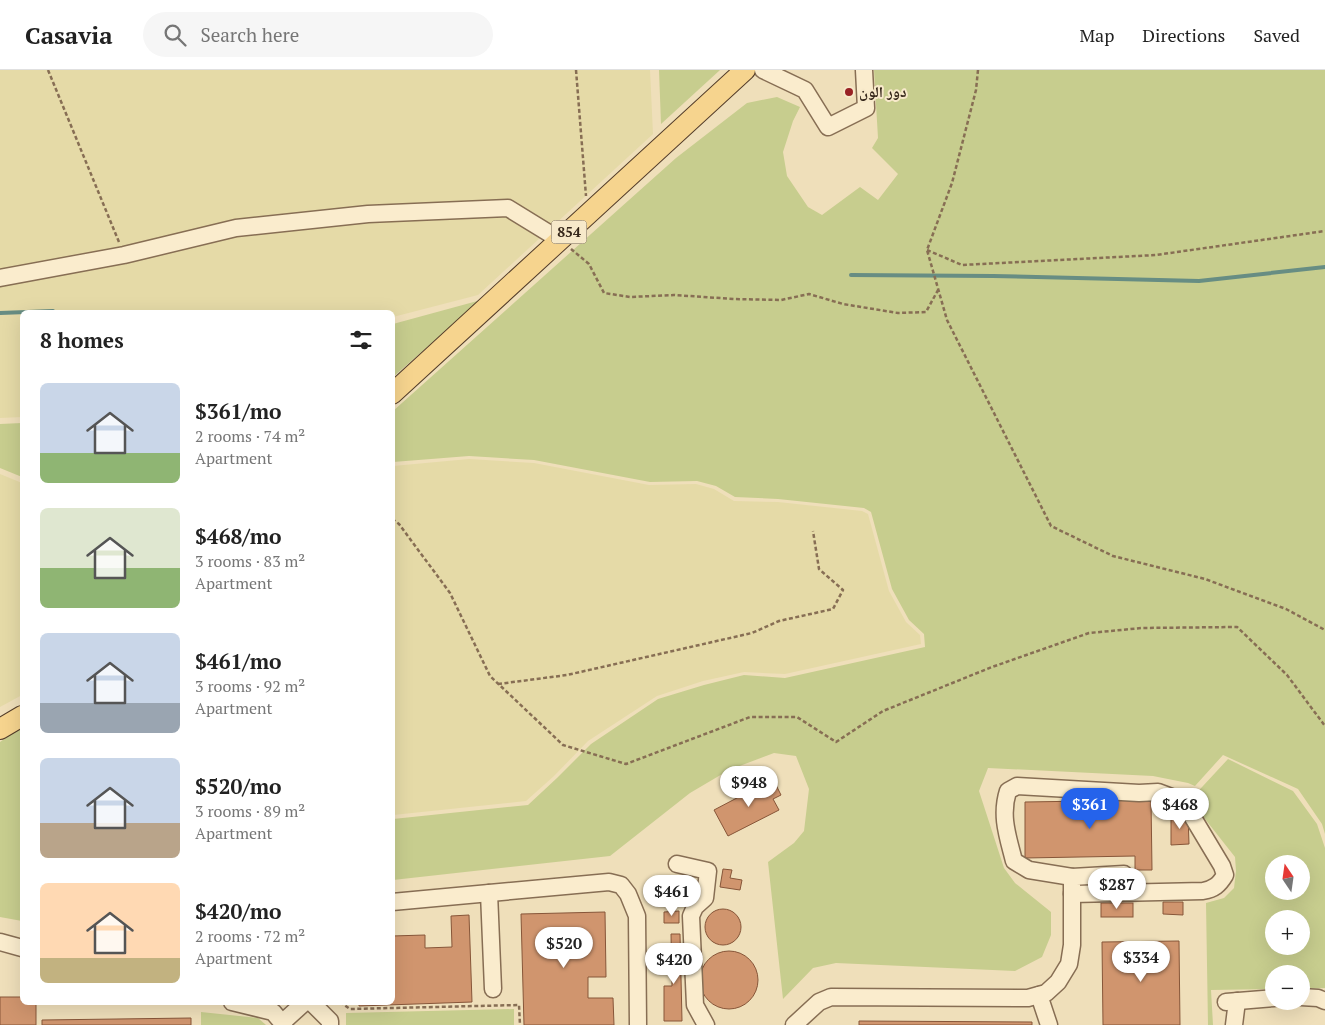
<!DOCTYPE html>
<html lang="en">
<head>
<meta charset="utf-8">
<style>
	body { margin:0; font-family:"PT Serif","Noto Naskh Arabic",serif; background:#f6f6f6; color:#222; height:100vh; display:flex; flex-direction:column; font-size:19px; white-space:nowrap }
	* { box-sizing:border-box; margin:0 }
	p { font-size:16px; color:#767676 }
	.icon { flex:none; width:28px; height:28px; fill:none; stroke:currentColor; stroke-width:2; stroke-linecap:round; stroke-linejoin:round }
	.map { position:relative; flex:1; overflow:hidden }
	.side { position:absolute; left:20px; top:240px; width:375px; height:695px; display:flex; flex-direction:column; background:#fff; border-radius:8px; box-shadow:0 5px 20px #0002 }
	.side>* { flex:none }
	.needle { width:32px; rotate:347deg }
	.buttons { position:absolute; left:1265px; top:785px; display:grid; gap:10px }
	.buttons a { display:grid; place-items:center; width:45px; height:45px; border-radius:50%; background:#fff; box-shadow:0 5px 20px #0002; font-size:25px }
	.price { position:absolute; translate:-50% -42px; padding:0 11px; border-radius:18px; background:#fff; color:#222; font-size:16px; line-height:32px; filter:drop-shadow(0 1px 2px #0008) }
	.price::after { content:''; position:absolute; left:50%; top:30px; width:15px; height:11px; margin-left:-8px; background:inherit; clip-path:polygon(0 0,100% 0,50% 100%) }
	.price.on { background:#2563eb; color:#fff }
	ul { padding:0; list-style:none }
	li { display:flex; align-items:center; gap:15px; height:125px; padding:0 20px }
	li span { display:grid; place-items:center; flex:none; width:140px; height:100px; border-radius:8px; color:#555 }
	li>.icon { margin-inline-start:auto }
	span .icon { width:60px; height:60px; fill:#fffc; stroke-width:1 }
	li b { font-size:21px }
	h2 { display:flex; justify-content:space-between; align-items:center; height:60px; padding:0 20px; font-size:21px }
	header { display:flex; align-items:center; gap:30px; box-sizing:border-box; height:70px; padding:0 25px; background:#fff; border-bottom:1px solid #e0e0e0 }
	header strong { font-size:24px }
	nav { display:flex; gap:28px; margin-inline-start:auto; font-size:18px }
	.search { width:350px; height:45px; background:#f6f6f6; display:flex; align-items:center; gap:12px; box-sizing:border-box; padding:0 18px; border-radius:28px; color:#767676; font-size:19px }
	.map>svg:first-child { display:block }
	.farmland { fill:#e5daa7 }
	.green { fill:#c7cd8e; fill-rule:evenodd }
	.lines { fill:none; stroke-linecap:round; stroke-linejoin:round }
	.stream { stroke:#678d83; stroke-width:4 }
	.building { fill:#d0956e; stroke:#875639 }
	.minor-casing { stroke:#876e54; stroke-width:19 }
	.major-casing { stroke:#533c29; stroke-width:22 }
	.path { stroke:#876e54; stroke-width:2.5; stroke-dasharray:4 2.5; stroke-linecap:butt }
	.minor { stroke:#faeccd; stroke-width:16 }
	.major { stroke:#f6d48e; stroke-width:20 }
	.poi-dot { fill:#982124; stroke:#f7e9ca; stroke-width:2 }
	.labels { text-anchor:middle; stroke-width:4; stroke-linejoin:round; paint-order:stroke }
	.shield { fill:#f7e9ca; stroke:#6f604f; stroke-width:1 }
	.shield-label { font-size:14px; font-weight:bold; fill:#35261a }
	.poi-label { font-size:15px; font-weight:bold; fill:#35261a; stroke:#f7e9ca; text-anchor:start }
</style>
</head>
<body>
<header>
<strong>Casavia</strong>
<div class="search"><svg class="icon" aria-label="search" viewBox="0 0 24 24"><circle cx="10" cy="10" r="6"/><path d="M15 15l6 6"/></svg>Search here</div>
<nav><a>Map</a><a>Directions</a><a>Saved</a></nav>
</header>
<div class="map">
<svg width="1325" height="955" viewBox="0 0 1325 955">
	<rect width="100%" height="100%" fill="#efdfba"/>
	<g class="farmland">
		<polygon points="0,0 650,0 653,64 478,225 393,247 392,242 22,242 22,347 0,348"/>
		<polygon points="469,389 534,393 649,415 696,414 714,419 734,431 778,432 862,441 868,444 889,521 906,552 920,565 921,574 785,604 744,602 703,611 657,626 588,671 554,706 526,731 393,745 393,396"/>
		<polygon points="0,404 22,413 22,625 0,637"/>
	</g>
	<g class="green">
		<polygon points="659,0 720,0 661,54"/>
		<polygon points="874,0 1325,0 1325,764 1322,754 1298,719 1223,685 1195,716 1188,713 1153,706 988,698 979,721 1004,798 1015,813 1051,842 1051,865 1042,887 1015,901 836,893 813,898 783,929 768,792 794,773 804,761 809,719 796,686 774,683 729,700 690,723 610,786 393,810 393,749 528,735 557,708 591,674 658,629 704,615 744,605 785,608 925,577 924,564 909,550 892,519 871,442 864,438 778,429 735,427 716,416 697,411 650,412 534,390 469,386 393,392 393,341 676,88 747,33 777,27 800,37 793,51 783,82 787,106 808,137 822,145 860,117 878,130 898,104 872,78 878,68"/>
		<polygon points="481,230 393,307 393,254"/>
		<polygon points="22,353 22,407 0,398 0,354"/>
		<polygon points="22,657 22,851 0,847 0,672"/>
		<path d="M 1228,689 L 1293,721 L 1317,754 L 1325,778 L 1325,918 L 1301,919 L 1301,904 L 1274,904 L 1274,919 L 1211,920 L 1213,955 L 1208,955 L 1206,833 L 1224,828 L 1234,818 L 1236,801 L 1235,787 L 1190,730 ZM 1274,794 L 1301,794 L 1301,821 L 1274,821 ZM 1274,849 L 1301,849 L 1301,876 L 1274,876 Z"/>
		<polygon points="514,939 514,955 346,955 346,943"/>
		<polygon points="201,942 258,948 266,955 201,955"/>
	</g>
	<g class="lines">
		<g class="stream">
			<polyline points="851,205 993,206 1199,211 1325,197"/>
			<polyline points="0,243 53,241"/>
		</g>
	</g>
	<g class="building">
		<polygon points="773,709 781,725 773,729 779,740 728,766 714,740"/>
		<polygon points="1151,730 1152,800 1135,800 1135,786 1025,788 1025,732"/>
		<polygon points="1171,745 1188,745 1189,774 1171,775"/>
		<polygon points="723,799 732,800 730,808 742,810 740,820 720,817"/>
		<polygon points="1163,832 1183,832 1183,845 1163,844"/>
		<rect x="1101" y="833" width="32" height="14"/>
		<circle cx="723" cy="857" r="18"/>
		<polygon points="679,841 679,853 664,853 664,842"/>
		<polygon points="605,842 606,907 588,907 588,928 613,928 614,955 524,955 521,844"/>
		<polygon points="469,845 472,932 359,936 359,932 392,932 392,866 425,865 425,878 452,877 451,846"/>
		<polygon points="671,864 680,864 682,951 664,951 664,916 672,916"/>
		<polygon points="1179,871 1180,955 1103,955 1102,872"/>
		<circle cx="729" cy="910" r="29"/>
		<polygon points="0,927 22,927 22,932 36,932 36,955 0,955"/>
		<polygon points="191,948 191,955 42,955 42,950"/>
		<polygon points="859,951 1032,952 1032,955 859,955"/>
	</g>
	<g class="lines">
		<defs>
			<g id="minor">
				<polyline points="763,0 805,20 828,57 866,38 864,0"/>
				<polyline points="0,208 124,185 236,158 368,144 508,138 560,170"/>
				<polyline points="677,794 708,801 705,828 695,837 691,846 695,935 706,955"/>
				<polyline points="489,823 493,919"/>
				<path d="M 1072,824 L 1203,821 C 1214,819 1219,815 1225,805 L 1222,796 L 1186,736 L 1174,728 L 1158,722 L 1139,723 L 1017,716 L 1008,721 C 1000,746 1008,767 1014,791 L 1029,800 L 1072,807"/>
				<polyline points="392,832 609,812 621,815 628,824 637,846 638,955"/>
				<polyline points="0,872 22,878"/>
				<polyline points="1039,925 1049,955"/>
				<polyline points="1301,927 1318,928 1325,931"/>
				<polyline points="232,932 273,942 284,955"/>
				<polyline points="311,932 330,951 330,955"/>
				<polyline points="1226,932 1274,928"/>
				<polyline points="283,952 305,932"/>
				<polyline points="794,955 819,932 831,927 1028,928 1046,923 1058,912 1069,894 1072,875 1072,807 1124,804"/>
				<polyline points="1234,955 1237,931"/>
			</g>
			<g id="major">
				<polyline points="392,324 745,0"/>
				<polyline points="0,659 22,646"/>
			</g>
		</defs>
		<use href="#minor" class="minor-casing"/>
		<use href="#major" class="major-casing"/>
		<g class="path">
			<polyline points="48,0 119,172"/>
			<polyline points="576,0 586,126"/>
			<polyline points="978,0 976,20 952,113 927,180 947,250 1051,456 1113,486 1205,509 1286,539 1325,560"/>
			<polyline points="571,179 589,194 604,223 630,227 674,225 734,229 781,230 809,224 843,234 898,243 926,242 938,220"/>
			<polyline points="927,180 962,195 1156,185 1325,161"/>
			<polyline points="392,449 399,454 450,523 490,606 563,675 626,694 750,647 797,647 836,672 883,641 992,597 1089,563 1142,558 1237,557 1287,605 1325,656"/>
			<polyline points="498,614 567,605 752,563 779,551 833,539 843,520 819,499 813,461"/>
			<polyline points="340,932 350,939 519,935 520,955"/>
		</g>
		<use href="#minor" class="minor"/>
		<use href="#major" class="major"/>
	</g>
	<circle class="poi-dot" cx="849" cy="22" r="5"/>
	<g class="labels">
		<rect class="shield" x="551.5" y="150.5" width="35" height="23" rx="4"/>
		<g class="shield-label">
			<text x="569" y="167">854</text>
		</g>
		<g class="poi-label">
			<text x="859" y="27">دور الون</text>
		</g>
	</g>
</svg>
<div class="buttons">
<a><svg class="needle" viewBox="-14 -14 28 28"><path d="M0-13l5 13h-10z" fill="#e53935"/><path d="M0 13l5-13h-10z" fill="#767676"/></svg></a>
<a>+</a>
<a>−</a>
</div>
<b class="price" style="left:749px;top:738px">$948</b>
<b class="price on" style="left:1090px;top:760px">$361</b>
<b class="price" style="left:1180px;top:760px">$468</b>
<b class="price" style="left:1117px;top:840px">$287</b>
<b class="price" style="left:672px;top:847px">$461</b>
<b class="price" style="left:564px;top:899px">$520</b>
<b class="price" style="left:1141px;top:913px">$334</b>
<b class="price" style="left:674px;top:915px">$420</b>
<section class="side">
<h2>8 homes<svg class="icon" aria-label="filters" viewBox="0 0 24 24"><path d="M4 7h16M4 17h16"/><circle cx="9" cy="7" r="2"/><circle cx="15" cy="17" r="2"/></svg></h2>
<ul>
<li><span style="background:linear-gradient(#c9d6e8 70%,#8fb573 0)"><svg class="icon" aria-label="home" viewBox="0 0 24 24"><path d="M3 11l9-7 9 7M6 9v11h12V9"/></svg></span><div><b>$361/mo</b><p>2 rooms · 74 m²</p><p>Apartment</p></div></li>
<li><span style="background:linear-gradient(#dfe7d0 60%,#8fb573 0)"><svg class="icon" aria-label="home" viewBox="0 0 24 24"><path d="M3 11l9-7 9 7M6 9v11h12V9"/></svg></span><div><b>$468/mo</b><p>3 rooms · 83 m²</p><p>Apartment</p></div></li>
<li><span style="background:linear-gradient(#c9d6e8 70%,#9aa5b1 0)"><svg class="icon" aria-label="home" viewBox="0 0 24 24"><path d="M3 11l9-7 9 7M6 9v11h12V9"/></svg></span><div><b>$461/mo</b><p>3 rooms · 92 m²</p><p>Apartment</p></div></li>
<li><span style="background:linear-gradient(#c9d6e8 65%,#b9a48a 0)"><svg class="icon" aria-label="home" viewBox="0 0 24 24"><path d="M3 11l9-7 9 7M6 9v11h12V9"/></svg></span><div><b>$520/mo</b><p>3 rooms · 89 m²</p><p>Apartment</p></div></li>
<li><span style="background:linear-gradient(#ffd9b3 75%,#c2b280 0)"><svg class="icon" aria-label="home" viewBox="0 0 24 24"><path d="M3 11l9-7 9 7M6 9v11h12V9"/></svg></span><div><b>$420/mo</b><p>2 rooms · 72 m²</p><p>Apartment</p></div></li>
</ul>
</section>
</div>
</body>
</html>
